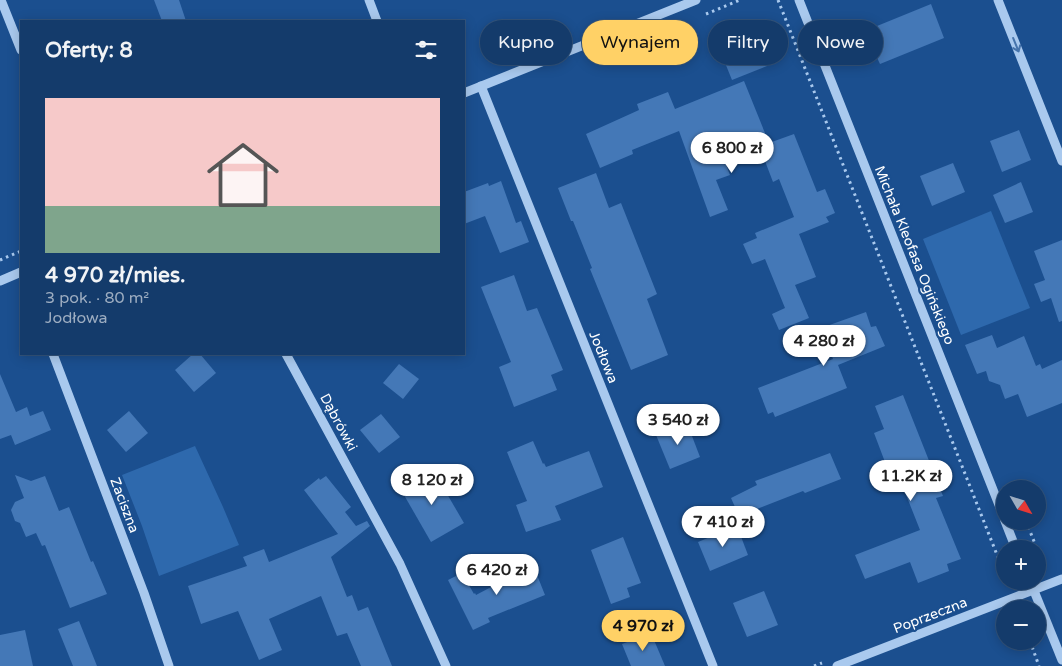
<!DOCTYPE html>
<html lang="pl">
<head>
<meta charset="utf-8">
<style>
	body { margin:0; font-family:"Varela Round",sans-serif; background:#1d4271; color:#f1f3f6; height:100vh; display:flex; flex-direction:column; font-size:19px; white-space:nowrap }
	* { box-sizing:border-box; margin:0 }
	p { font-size:16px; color:#9dadc1 }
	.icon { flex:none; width:28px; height:28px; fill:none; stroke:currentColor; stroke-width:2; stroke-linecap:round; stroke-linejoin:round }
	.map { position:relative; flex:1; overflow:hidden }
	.drawer { position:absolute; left:20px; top:20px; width:445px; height:335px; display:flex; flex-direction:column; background:#143b6b; border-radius:0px; box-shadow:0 2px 12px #0003,0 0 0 1px #33557e }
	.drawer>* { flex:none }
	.top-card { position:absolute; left:480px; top:20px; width:475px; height:45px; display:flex; gap:10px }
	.needle { width:32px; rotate:129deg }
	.tools { position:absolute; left:996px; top:480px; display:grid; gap:10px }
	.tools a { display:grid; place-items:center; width:50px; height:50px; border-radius:50%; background:#143b6b; box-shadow:0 2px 12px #0003,0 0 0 1px #33557e; font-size:25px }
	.price { position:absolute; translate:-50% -42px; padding:0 11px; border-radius:18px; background:#fff; color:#222; font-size:16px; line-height:32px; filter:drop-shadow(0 1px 2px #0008) }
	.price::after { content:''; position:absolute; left:50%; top:30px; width:15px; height:11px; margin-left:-8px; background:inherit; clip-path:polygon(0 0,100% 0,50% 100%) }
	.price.current { background:#ffd166; color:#111 }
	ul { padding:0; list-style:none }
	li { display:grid; align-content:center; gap:10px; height:265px; padding:0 25px }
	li+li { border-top:1px solid #33557e }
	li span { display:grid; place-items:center; height:155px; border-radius:0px; color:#555 }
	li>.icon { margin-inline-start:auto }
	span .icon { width:90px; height:90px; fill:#fffc; stroke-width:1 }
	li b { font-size:21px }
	h2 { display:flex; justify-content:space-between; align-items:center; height:60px; padding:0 25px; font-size:21px }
	.chip { padding:0 18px; border-radius:22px; background:#143b6b; box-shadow:0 2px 12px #0003,0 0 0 1px #33557e; font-size:18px; line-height:45px }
	.chip.current { background:#ffd166; color:#111 }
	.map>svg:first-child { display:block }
	.green { fill:#2e69ad }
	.building { fill:#4478b7 }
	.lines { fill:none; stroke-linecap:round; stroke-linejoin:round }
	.path { stroke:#a9c9ee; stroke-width:3; stroke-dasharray:2.5 4; stroke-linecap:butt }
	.minor { stroke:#a9c9ee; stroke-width:9 }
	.oneway { stroke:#4674ac }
	.labels { text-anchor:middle; stroke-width:4.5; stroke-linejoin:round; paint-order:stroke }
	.street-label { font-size:14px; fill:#fff; stroke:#1b4f8f }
</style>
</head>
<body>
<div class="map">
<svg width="1062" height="666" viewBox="0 0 1062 666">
	<rect width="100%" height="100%" fill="#1b4f8f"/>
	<g class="green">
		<polygon points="991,211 1030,308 961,335 923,239"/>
		<polygon points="195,446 223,507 239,545 159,576 142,526 122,475"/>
	</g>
	<g class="building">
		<polygon points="154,0 179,0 186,21 162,21"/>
		<polygon points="931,4 944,38 880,64 872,47 884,42 877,26"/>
		<polygon points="750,35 756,50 760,49 767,66 732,80 719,48"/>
		<polygon points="744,81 769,143 794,134 817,192 825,189 835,213 826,217 829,222 799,234 816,277 795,285 809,318 779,330 772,314 785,308 765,259 752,264 743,244 757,238 755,233 794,217 779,179 773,182 760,148 725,162 730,175 716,180 728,210 710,217 679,131 632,150 633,154 600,168 586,134 639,110 637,104 668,92 675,109"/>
		<polygon points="1019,130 1031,160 1002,172 990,141"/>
		<polygon points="953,163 965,192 932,206 920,176"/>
		<polygon points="596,173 609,208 621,203 657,294 647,299 668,355 631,370 590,269 592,268 573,221 571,221 558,188"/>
		<polygon points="501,181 516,223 521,221 529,242 500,253 485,216 464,224 464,192 488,183 489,186"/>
		<polygon points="1021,182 1033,212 1005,223 993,195"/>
		<polygon points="1062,240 1062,321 1059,322 1051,298 1041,302 1034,284 1045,280 1034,251"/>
		<polygon points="514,275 527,311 537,308 563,370 551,375 557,390 514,407 499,367 511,362 481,287"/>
		<polygon points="866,312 871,327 876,326 885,346 838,365 847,388 775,417 773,412 768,414 758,388 833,359 821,328"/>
		<polygon points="992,335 997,348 1024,336 1036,366 1040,364 1042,369 1062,360 1062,403 1027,417 1018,394 1005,399 1000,385 989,381 986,371 977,374 965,345"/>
		<polygon points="193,354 200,354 216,373 194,392 175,370"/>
		<polygon points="399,364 419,379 403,399 383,383"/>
		<polygon points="0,374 16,412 27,407 30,416 43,411 51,430 15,445 11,435 0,439"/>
		<polygon points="903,395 943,496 936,498 961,559 947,564 949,571 918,583 910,562 865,579 855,555 920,530 895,467 888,470 874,433 884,429 875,406"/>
		<polygon points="129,411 148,433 126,452 107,430"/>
		<polygon points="381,414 400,437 379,453 360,430"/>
		<polygon points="687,423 700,457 670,469 656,435"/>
		<polygon points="533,441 543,464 544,463 546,467 589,451 603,487 555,506 561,520 526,532 516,505 527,501 507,452"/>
		<polygon points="830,453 841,479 805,493 803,491 739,516 731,498 757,485 755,481"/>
		<polygon points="433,470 464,523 431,542 400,488"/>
		<polygon points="15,475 31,481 45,476 59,511 69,507 91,562 93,561 107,594 70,608 45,545 42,546 36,533 26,537 20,523 15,521 11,510 15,502 24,498"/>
		<polygon points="326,476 351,507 345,512 356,526 367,521 370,526 331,557 347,597 352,595 358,611 368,607 392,666 361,666 347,633 337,636 321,596 269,619 282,650 259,660 238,611 201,624 188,586 247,566 243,557 264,549 269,562 338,534 304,490 319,478 320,480"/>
		<polygon points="737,526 748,555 710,571 698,542"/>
		<polygon points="623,537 641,583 627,588 630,597 611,604 591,550"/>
		<polygon points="533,565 545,595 488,618 490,622 473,630 448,580 462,573 474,594 475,593 476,595 512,576 511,575"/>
		<polygon points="764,591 778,625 747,637 733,603"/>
		<polygon points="79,621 97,666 73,666 58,629"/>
		<polygon points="25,630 33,666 0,666 0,635"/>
		<polygon points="651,633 665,666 631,666 622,644"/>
	</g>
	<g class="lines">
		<g class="path">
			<polyline points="778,0 1003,570"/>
			<polyline points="706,14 740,0"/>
			<polyline points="0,260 21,251"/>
			<polyline points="1026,521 1037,549"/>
			<polyline points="1038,551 1045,569"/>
			<polyline points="1005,569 1003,570 1005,576"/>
			<polyline points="1030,641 1039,666"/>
			<polyline points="814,666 822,663"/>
		</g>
		<g class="minor">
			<polyline points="1,0 21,50"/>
			<polyline points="369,0 377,21"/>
			<polyline points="799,0 1005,520"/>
			<polyline points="998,0 1062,161"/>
			<polyline points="481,86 713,666"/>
			<polyline points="464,93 696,0"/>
			<polyline points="0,281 21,272"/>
			<polyline points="53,354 144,593 169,666"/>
			<polyline points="286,354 400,564 446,666"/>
			<polyline points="1005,521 1016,549"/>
			<polyline points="1030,581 1062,660"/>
			<polyline points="837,666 1062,579"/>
		</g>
	</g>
	<defs><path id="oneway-shaft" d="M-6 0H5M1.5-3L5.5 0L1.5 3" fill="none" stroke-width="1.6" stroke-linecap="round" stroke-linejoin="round" transform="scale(1.25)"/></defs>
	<use class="oneway" href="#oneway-shaft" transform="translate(1016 45) rotate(68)"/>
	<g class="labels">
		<g class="street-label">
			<text transform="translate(915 255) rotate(68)" y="5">Michała Kleofasa Ogińskiego</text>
			<text transform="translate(604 357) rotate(68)" y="5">Jodłowa</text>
			<text transform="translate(339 422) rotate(62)" y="5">Dąbrówki</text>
			<text transform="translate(125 505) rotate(69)" y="5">Zaciszna</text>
			<text transform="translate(930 615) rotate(-21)" y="5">Poprzeczna</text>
		</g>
	</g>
</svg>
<div class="tools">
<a><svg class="needle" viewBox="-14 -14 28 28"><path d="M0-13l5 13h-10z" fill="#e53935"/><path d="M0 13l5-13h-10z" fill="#9dadc1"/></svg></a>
<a>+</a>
<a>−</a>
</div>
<b class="price" style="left:732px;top:174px">6 800 zł</b>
<b class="price" style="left:824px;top:367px">4 280 zł</b>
<b class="price" style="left:678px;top:446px">3 540 zł</b>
<b class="price" style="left:911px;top:502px">11.2K zł</b>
<b class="price" style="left:432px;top:506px">8 120 zł</b>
<b class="price" style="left:723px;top:548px">7 410 zł</b>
<b class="price" style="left:497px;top:596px">6 420 zł</b>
<b class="price current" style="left:643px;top:652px">4 970 zł</b>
<div class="top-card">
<a class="chip">Kupno</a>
<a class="chip current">Wynajem</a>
<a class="chip">Filtry</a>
<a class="chip">Nowe</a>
</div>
<section class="drawer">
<h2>Oferty: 8<svg class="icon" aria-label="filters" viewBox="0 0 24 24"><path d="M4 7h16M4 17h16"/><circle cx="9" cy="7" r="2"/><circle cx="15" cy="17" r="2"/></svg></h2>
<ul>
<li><span style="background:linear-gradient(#f6c9c9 70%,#7fa58c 0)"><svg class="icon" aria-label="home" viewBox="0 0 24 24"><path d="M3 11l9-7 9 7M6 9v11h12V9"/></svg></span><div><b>4 970 zł/mies.</b><p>3 pok. · 80 m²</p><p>Jodłowa</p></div></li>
</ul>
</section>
</div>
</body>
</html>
